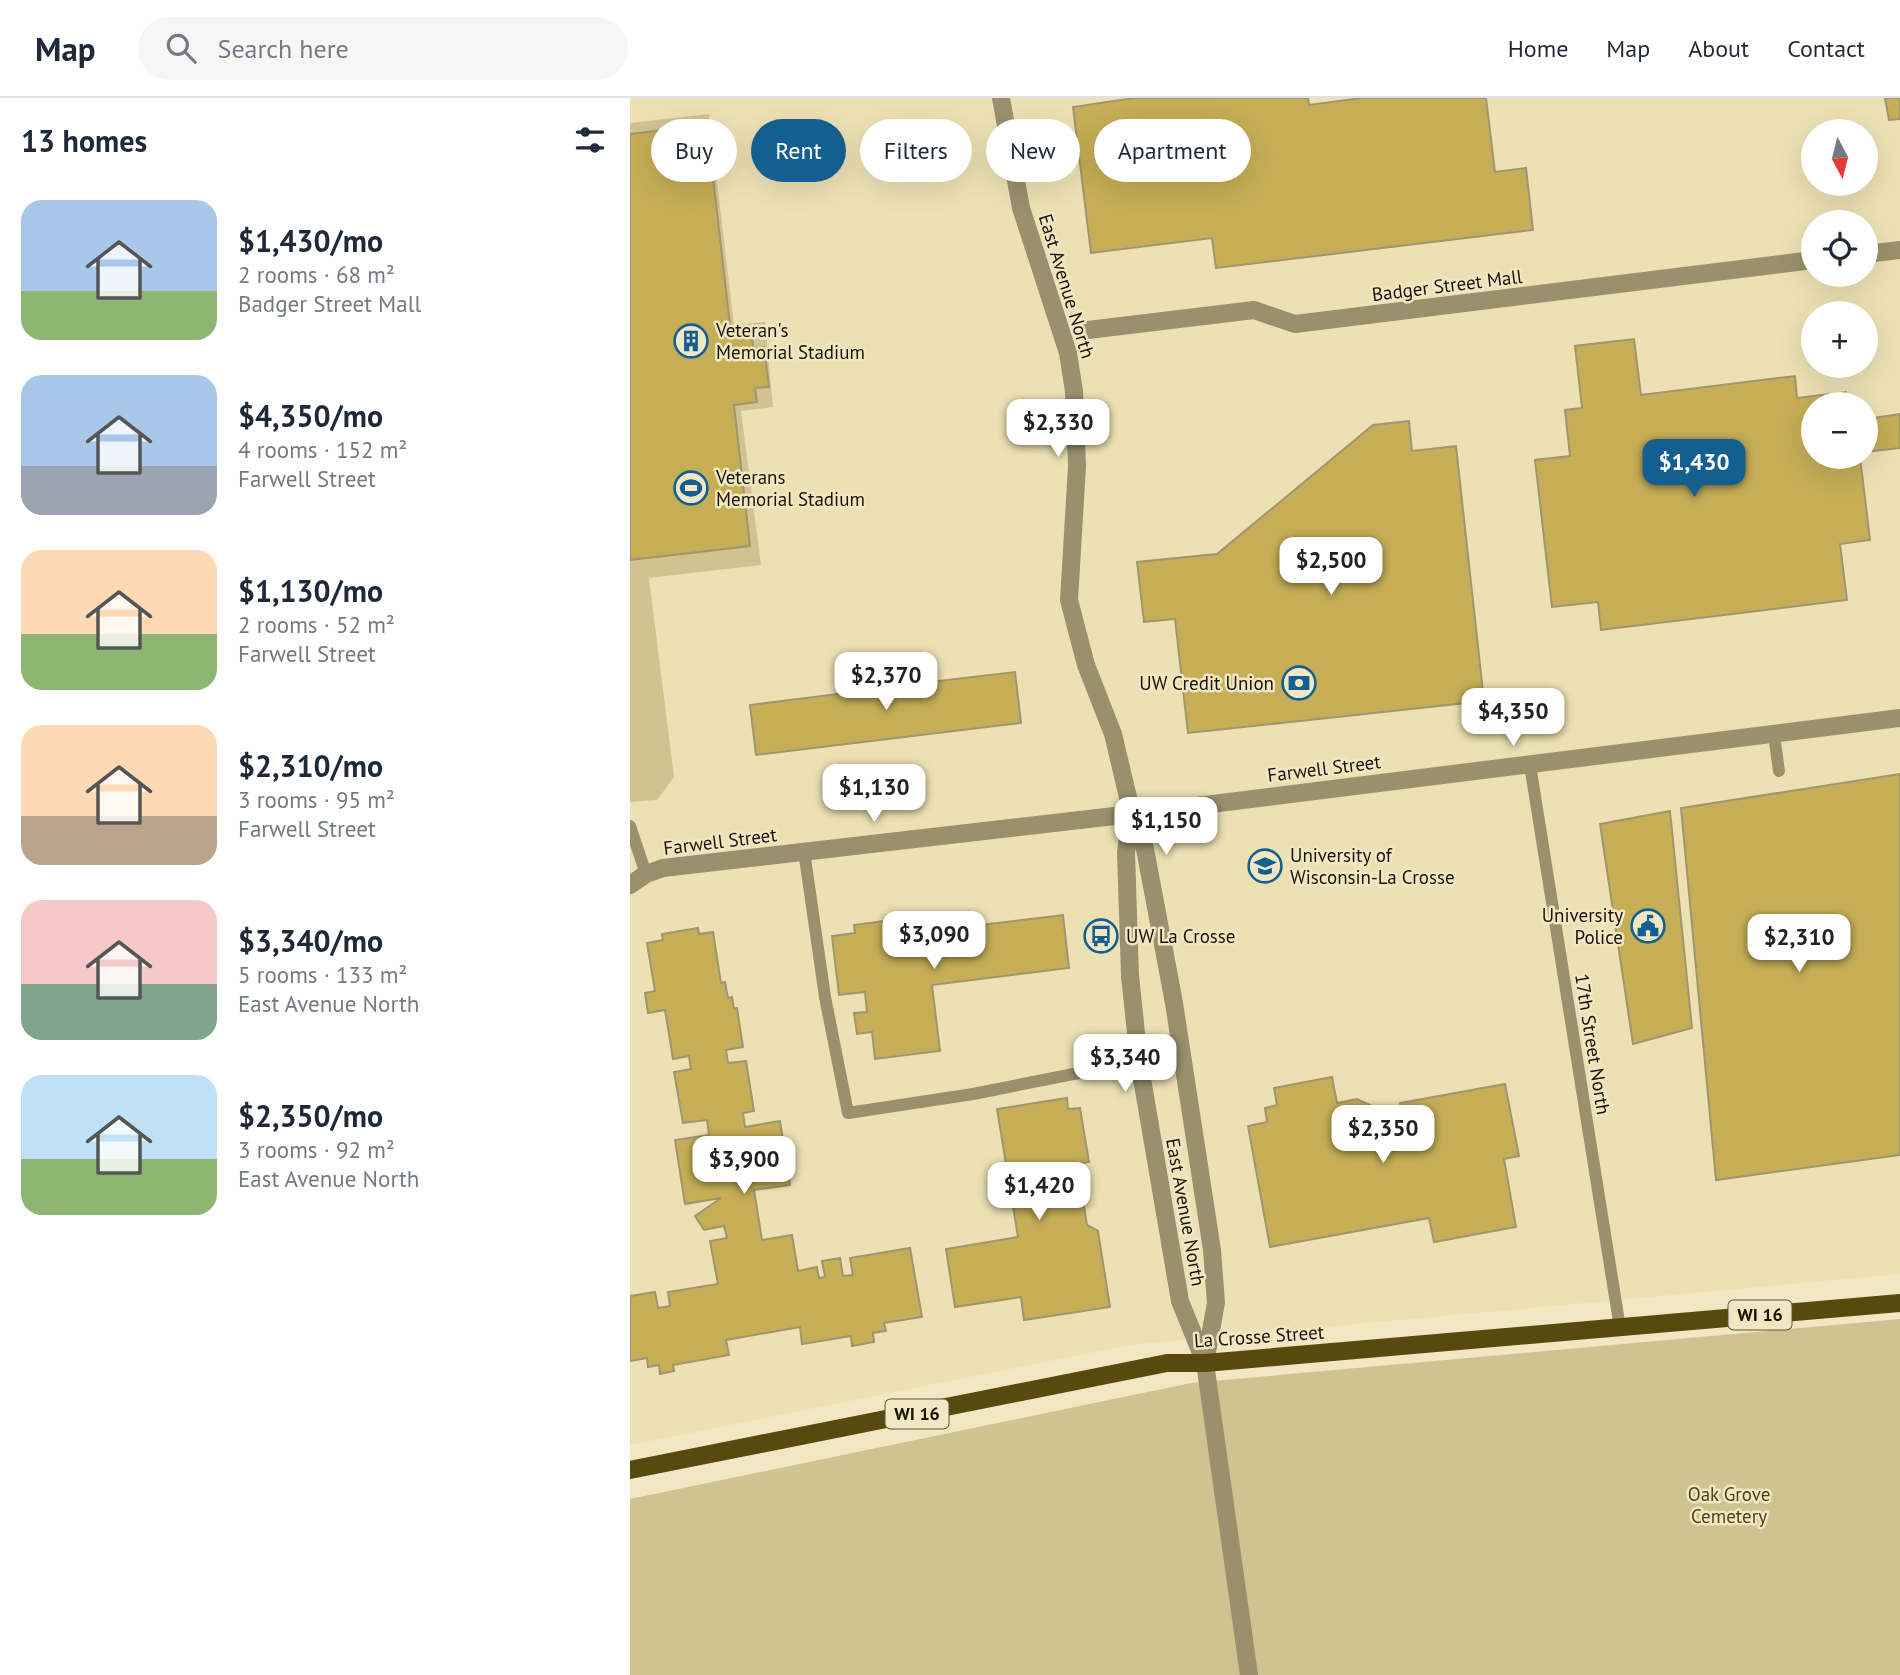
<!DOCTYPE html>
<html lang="en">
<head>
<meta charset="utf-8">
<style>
	body { margin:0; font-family:"PT Sans",sans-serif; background:#f6f6f7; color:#1f2937; height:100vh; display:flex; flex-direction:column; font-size:26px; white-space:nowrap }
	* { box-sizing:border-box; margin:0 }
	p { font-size:23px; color:#747a83 }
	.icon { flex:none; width:38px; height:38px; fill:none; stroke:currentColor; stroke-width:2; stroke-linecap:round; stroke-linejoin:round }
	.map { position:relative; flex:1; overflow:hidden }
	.sheet { display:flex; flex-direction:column; background:#fff; width:630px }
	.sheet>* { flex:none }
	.hud { position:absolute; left:21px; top:21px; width:665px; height:63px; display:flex; gap:14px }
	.needle { width:46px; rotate:173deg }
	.controls { position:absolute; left:1171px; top:21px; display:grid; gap:14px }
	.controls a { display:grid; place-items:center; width:77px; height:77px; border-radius:50%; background:#fff; box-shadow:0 7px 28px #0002; font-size:35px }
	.price { position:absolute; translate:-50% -60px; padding:0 16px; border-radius:14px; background:#fff; color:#222; font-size:23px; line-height:46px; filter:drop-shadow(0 2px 4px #0008) }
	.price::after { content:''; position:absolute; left:50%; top:42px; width:21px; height:16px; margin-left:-10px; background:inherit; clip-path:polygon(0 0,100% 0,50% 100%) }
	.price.selected { background:#145f92; color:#fff }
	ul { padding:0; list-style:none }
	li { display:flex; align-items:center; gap:21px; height:175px; padding:0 21px }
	li span { display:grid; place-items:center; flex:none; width:196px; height:140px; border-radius:21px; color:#555 }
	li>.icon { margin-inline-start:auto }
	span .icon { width:84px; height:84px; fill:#fffc; stroke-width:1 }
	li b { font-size:30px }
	h2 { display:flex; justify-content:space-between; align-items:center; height:84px; padding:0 21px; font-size:30px }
	.chip { padding:0 24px; border-radius:32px; background:#fff; box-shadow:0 7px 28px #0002; font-size:24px; line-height:63px }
	.chip.selected { background:#145f92; color:#fff }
	header { display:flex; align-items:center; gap:42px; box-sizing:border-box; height:98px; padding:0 35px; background:#fff; border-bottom:2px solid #e0e1e3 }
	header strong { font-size:33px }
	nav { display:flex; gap:38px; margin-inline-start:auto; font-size:24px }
	.search { width:490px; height:63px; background:#f6f6f7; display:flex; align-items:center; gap:18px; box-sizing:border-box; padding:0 24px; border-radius:38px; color:#747a83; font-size:26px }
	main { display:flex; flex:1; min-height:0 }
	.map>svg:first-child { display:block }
	.built { fill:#ede1b4; fill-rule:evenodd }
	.green { fill:#d1c391 }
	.building { fill:#c5ae55; stroke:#9e9572; stroke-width:2 }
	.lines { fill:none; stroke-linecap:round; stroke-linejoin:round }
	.lane { stroke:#9a906d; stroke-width:12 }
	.street { stroke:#9a906d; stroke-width:18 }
	.primary { stroke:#58490f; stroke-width:18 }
	.labels { text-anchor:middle; stroke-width:5; stroke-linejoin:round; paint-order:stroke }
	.shield { fill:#f1e7c3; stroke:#59533f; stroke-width:2 }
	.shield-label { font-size:18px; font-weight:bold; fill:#181407 }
	.street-label { font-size:19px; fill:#181407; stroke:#f1e7c3 }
	.poi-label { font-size:19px; fill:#181407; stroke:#f1e7c3; text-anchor:start }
	.park-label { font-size:19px; fill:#4c421c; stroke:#f1e7c3 }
</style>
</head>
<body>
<header>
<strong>Map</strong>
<div class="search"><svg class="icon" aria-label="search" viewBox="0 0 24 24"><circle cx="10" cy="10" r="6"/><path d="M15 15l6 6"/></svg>Search here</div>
<nav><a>Home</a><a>Map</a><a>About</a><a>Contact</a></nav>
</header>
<main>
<section class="sheet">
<h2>13 homes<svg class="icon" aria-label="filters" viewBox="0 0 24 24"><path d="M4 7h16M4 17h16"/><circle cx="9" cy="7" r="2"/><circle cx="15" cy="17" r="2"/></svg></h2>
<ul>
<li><span style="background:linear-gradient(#a9c7e8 65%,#8fb573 0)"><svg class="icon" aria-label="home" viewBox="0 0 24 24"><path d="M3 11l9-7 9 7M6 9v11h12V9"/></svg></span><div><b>$1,430/mo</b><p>2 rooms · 68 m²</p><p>Badger Street Mall</p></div></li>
<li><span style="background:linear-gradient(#a9c7e8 65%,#9aa5b1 0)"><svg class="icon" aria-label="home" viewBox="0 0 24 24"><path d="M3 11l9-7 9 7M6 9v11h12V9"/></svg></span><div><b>$4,350/mo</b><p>4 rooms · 152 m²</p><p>Farwell Street</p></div></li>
<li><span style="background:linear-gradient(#ffd9b3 60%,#8fb573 0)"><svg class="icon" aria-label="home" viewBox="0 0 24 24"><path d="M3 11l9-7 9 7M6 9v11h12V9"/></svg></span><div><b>$1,130/mo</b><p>2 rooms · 52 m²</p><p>Farwell Street</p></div></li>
<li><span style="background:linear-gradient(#ffd9b3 65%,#b9a48a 0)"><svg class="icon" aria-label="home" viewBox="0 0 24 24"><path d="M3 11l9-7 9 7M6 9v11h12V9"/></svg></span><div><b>$2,310/mo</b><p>3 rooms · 95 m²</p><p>Farwell Street</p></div></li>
<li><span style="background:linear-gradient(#f6c9c9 60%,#7fa58c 0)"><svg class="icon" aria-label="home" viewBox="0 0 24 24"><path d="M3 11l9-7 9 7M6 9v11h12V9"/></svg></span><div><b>$3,340/mo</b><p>5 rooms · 133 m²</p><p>East Avenue North</p></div></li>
<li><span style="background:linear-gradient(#bfe0f5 60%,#8fb573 0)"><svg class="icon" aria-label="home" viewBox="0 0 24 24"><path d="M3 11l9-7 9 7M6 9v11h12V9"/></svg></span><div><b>$2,350/mo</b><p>3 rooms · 92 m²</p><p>East Avenue North</p></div></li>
</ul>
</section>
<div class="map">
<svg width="1270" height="1577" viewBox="0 0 1270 1577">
	<rect width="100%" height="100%" fill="#f1e7c3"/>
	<path class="built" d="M 0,0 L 1270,0 L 1270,1176 L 499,1247 L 0,1347 ZM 1183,33 L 1236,33 L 1236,86 L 1183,86 ZM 1183,124 L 1236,124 L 1236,177 L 1183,177 ZM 1183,215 L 1236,215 L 1236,268 L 1183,268 ZM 1183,306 L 1236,306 L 1236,359 L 1183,359 Z"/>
	<g class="green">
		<polygon points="79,16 104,227 135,224 143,309 111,313 131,467 19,480 44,679 27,702 0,704 0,25"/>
		<polygon points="1270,1221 1270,1577 0,1577 0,1401 561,1285"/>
	</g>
	<g class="building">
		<polygon points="504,0 678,0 679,7 732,0 856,0 865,74 896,70 903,132 586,170 582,140 461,155 443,9"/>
		<polygon points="1255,0 1270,0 1270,21 1259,22"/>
		<polygon points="77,27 101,236 122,234 123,251 134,249 139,289 125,290 127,304 104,307 120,448 0,462 0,36"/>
		<polygon points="1004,241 1011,297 1165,278 1167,300 1216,294 1217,306 1183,306 1183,359 1230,359 1240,442 1210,446 1217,502 971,532 968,504 922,509 905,362 940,358 935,312 952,310 945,248"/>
		<polygon points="1270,316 1270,350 1236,354 1236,321"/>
		<polygon points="779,323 782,353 826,348 854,603 558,635 545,521 514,524 507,464 587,456 743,327"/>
		<polygon points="385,574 391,625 126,657 120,607 224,594 223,582 281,575 283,586"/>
		<polygon points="1270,676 1270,1057 1086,1082 1051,710"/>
		<polygon points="1040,713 1062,930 1003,946 970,726"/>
		<polygon points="433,817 439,870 302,887 310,953 245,961 242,934 227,936 224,915 237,914 235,894 209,897 202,838 225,835 224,827 284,819 285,835"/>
		<polygon points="68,830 69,836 83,834 91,885 95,884 98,900 102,899 104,911 107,910 113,949 96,952 98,965 116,963 124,1013 113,1015 115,1029 150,1023 160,1087 124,1092 132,1142 162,1137 168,1173 187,1169 189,1180 195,1179 192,1163 210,1160 213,1178 223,1177 220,1160 280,1150 292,1219 254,1225 256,1233 243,1235 244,1244 222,1248 221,1238 172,1246 170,1229 96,1242 99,1257 43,1267 44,1273 30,1276 29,1267 18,1269 17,1260 0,1263 0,1198 25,1194 28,1210 40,1208 38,1194 88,1186 80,1143 97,1140 94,1128 74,1132 65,1118 91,1100 55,1106 45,1042 79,1037 77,1022 53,1025 44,974 61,971 59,958 43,961 35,912 18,915 15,895 25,893 17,845 33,842 32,836"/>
		<polygon points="702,979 707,1005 727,1001 744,1009 751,1028 744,1043 747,1056 778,1051 770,1005 875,986 889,1058 874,1061 886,1129 804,1144 799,1120 640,1149 618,1028 637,1024 635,1010 647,1007 644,990"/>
		<polygon points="437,1000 438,1011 450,1010 459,1064 447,1066 457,1127 468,1133 480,1209 394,1222 391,1199 325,1209 316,1151 388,1139 367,1011"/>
	</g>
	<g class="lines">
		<g class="lane">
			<polyline points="1144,637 1149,673"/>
			<polyline points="900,667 990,1230"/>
			<polyline points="0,728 16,776"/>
			<polyline points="174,753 195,899 218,1015 343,996 509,963"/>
		</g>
		<g class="street">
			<polyline points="371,0 391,110 438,255 444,293 447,368 439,502 456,567 483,636 502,716 515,751 544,905 582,1152 586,1205 575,1265"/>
			<polyline points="1236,156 1270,152"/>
			<polyline points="458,232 624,212 665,226 1183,162"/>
			<polyline points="501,720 496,754 500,878 509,963 550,1203 575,1265 619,1577"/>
			<polyline points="0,787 16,776 33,770 502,716 1270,620"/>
		</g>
		<polyline class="primary" points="0,1372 537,1265 575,1265 1270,1205"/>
	</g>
	<defs>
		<symbol id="building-ring" viewBox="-11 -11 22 22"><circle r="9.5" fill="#f1e7c3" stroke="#145f92" stroke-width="1.5"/><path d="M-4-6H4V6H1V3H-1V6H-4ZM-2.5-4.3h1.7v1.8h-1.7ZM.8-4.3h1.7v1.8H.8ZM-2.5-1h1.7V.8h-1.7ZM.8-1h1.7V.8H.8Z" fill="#145f92"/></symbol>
		<symbol id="stadium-ring" viewBox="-11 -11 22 22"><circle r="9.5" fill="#f1e7c3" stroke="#145f92" stroke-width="1.5"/><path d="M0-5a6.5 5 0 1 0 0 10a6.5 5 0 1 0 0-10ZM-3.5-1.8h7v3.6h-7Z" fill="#145f92"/></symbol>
		<symbol id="bank-ring" viewBox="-11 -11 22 22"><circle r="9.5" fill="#f1e7c3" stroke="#145f92" stroke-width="1.5"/><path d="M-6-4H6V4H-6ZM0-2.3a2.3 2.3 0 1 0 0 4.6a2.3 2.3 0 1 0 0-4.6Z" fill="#145f92"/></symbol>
		<symbol id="university-ring" viewBox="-11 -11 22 22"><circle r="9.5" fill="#f1e7c3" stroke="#145f92" stroke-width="1.5"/><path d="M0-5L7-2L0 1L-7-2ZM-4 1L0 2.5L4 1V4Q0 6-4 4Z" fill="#145f92"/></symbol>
		<symbol id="civic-ring" viewBox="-11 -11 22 22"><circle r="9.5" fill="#f1e7c3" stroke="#145f92" stroke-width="1.5"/><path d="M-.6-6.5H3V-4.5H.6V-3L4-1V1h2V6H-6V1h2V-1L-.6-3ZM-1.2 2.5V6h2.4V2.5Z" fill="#145f92"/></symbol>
		<symbol id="bus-ring" viewBox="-11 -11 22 22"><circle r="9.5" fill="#f1e7c3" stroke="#145f92" stroke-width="1.5"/><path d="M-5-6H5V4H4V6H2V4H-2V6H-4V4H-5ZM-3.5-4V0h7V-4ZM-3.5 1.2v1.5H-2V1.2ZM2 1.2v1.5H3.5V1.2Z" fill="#145f92"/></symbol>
	</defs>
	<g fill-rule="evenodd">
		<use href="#building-ring" x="42" y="224" width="38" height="38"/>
		<use href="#stadium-ring" x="42" y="371" width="38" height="38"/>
		<use href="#bank-ring" x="650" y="566" width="38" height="38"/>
		<use href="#university-ring" x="616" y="749" width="38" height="38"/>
		<use href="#civic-ring" x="999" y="809" width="38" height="38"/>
		<use href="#bus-ring" x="452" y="819" width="38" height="38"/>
	</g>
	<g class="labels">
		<g class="shield">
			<rect x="1098.5" y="1202.5" width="63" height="29" rx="5"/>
			<rect x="255.5" y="1301.5" width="63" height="29" rx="5"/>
		</g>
		<g class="shield-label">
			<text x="1130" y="1223">WI 16</text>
			<text x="287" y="1322">WI 16</text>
		</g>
		<g class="street-label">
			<text transform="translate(817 187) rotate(-7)" y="7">Badger Street Mall</text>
			<text transform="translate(437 188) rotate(73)" y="7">East Avenue North</text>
			<text transform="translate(694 670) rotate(-7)" y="7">Farwell Street</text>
			<text transform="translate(90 743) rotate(-7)" y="7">Farwell Street</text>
			<text transform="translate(963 946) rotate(81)" y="7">17th Street North</text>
			<text transform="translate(556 1114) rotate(80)" y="7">East Avenue North</text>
			<text transform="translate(629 1238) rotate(-4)" y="7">La Crosse Street</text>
		</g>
		<g class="poi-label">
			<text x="86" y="239">Veteran's<tspan x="86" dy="22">Memorial Stadium</tspan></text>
			<text x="86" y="386">Veterans<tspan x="86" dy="22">Memorial Stadium</tspan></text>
			<text x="644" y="592" text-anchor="end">UW Credit Union</text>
			<text x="660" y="764">University of<tspan x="660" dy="22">Wisconsin-La Crosse</tspan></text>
			<text x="993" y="824" text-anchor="end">University<tspan x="993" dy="22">Police</tspan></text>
			<text x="496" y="845">UW La Crosse</text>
		</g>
		<g class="park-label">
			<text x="1099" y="1403">Oak Grove<tspan x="1099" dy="22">Cemetery</tspan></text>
		</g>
	</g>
</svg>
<div class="controls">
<a><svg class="needle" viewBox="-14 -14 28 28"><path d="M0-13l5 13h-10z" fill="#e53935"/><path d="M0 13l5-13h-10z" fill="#747a83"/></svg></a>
<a><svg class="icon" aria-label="locate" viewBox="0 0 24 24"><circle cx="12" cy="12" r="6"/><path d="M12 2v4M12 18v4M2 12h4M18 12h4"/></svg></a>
<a>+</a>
<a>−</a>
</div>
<b class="price" style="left:428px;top:361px">$2,330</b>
<b class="price selected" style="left:1064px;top:401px">$1,430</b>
<b class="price" style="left:701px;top:499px">$2,500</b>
<b class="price" style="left:256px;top:614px">$2,370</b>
<b class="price" style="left:883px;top:650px">$4,350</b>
<b class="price" style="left:244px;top:726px">$1,130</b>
<b class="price" style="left:536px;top:759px">$1,150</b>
<b class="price" style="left:304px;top:873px">$3,090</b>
<b class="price" style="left:1169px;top:876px">$2,310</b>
<b class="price" style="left:495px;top:996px">$3,340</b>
<b class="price" style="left:753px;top:1067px">$2,350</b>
<b class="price" style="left:114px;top:1098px">$3,900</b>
<b class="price" style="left:409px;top:1124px">$1,420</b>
<div class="hud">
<a class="chip">Buy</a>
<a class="chip selected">Rent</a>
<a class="chip">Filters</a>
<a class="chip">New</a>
<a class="chip">Apartment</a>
</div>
</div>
</main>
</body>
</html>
